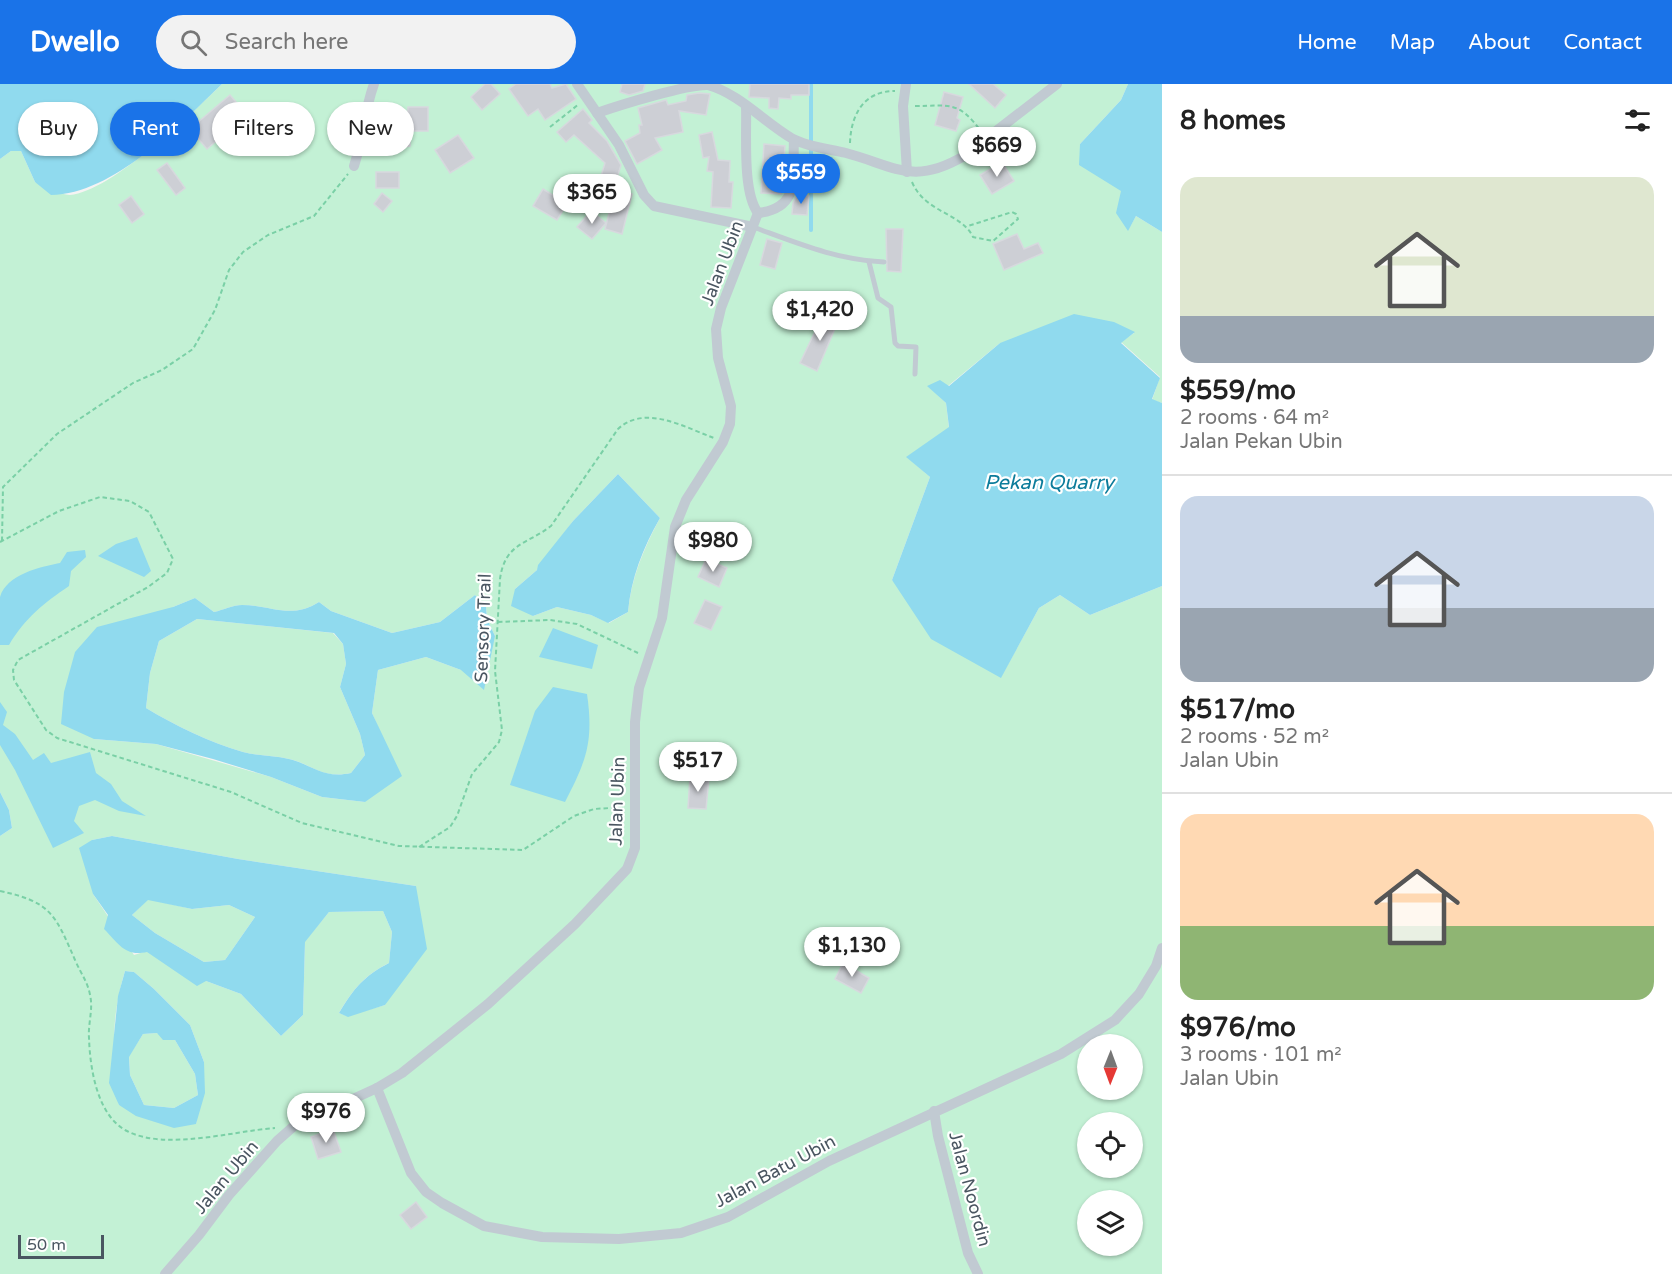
<!DOCTYPE html>
<html lang="en">
<head>
<meta charset="utf-8">
<style>
	body { margin:0; font-family:"Varela Round",sans-serif; background:#f2f2f2; color:#222; height:100vh; display:flex; flex-direction:column; font-size:22px; white-space:nowrap }
	* { box-sizing:border-box; margin:0 }
	p { font-size:20px; color:#767676 }
	.icon { flex:none; width:33px; height:33px; fill:none; stroke:currentColor; stroke-width:2; stroke-linecap:round; stroke-linejoin:round }
	.map { position:relative; flex:1; overflow:hidden }
	.drawer { display:flex; flex-direction:column; background:#fff; width:510px }
	.drawer>* { flex:none }
	.top-card { position:absolute; left:18px; top:18px; width:570px; height:54px; display:flex; gap:12px }
	.needle { width:39px; rotate:181deg }
	.controls { position:absolute; left:1077px; top:950px; display:grid; gap:12px }
	.controls a { display:grid; place-items:center; width:66px; height:66px; border-radius:50%; background:#fff; box-shadow:0 2px 4px #0004; font-size:30px }
	.scale { position:absolute; left:18px; bottom:15px; width:86px; box-sizing:border-box; padding-left:6px; border:3px solid #4a5661; border-top:0; font-size:16px; line-height:21px; white-space:nowrap; color:#4a5661; -webkit-text-stroke:4px #fff; paint-order:stroke }
	.price { position:absolute; translate:-50% -51px; padding:0 14px; border-radius:21px; background:#fff; color:#222; font-size:20px; line-height:39px; filter:drop-shadow(0 2px 3px #0008) }
	.price::after { content:''; position:absolute; left:50%; top:36px; width:18px; height:14px; margin-left:-9px; background:inherit; clip-path:polygon(0 0,100% 0,50% 100%) }
	.price.active { background:#1a73e8; color:#fff }
	ul { padding:0; list-style:none }
	li { display:grid; align-content:center; gap:12px; height:318px; padding:0 18px }
	li+li { border-top:2px solid #e0e0e0 }
	li span { display:grid; place-items:center; height:186px; border-radius:18px; color:#555 }
	li>.icon { margin-inline-start:auto }
	span .icon { width:108px; height:108px; fill:#fffc; stroke-width:1 }
	li b { font-size:26px }
	h2 { display:flex; justify-content:space-between; align-items:center; height:72px; padding:0 18px; font-size:26px }
	.tag { padding:0 21px; border-radius:27px; background:#fff; box-shadow:0 2px 4px #0004; font-size:21px; line-height:54px }
	.tag.active { background:#1a73e8; color:#fff }
	header { display:flex; align-items:center; gap:36px; box-sizing:border-box; height:84px; padding:0 30px; background:#1a73e8; color:#fff }
	header strong { font-size:28px }
	nav { display:flex; gap:33px; margin-inline-start:auto; font-size:21px }
	.search { width:420px; height:54px; background:#f2f2f2; display:flex; align-items:center; gap:15px; box-sizing:border-box; padding:0 21px; border-radius:33px; color:#767676; font-size:22px }
	main { display:flex; flex:1; min-height:0 }
	.map>svg:first-child { display:block }
	.green { fill:#c3f1d5; fill-rule:evenodd }
	.water { fill:#90daee; fill-rule:evenodd }
	.lines { fill:none; stroke-linecap:round; stroke-linejoin:round }
	.stream { stroke:#90daee; stroke-width:4 }
	.building { fill:#cdcfd5; stroke:#d7d9de; stroke-width:1.5 }
	.path { stroke:#7ad0a6; stroke-width:2; stroke-dasharray:4.5 3; stroke-linecap:butt }
	.lane { stroke:#c1cad2; stroke-width:5 }
	.street { stroke:#c1cad2; stroke-width:10 }
	.labels { text-anchor:middle; stroke-width:4.5; stroke-linejoin:round; paint-order:stroke }
	.street-label { font-size:18px; fill:#4a5661; stroke:#fff }
	.water-label { font-size:20px; font-style:italic; fill:#0c7c9b; stroke:#fff }
</style>
</head>
<body>
<header>
<strong>Dwello</strong>
<div class="search"><svg class="icon" aria-label="search" viewBox="0 0 24 24"><circle cx="10" cy="10" r="6"/><path d="M15 15l6 6"/></svg>Search here</div>
<nav><a>Home</a><a>Map</a><a>About</a><a>Contact</a></nav>
</header>
<main>
<div class="map">
<svg width="1162" height="1190" viewBox="0 0 1162 1190">
	<rect width="100%" height="100%" fill="#f5f3f3"/>
	<g class="green">
		<path d="M 222,0 L 1128,0 L 1121,16 L 1080,60 L 1120,105 L 1131,125 L 1128,146 L 1136,132 L 1162,148 L 1162,319 L 1152,316 L 1160,293 L 1121,258 L 1134,249 L 1000,259 L 948,302 L 928,302 L 946,319 L 949,344 L 907,373 L 930,393 L 892,496 L 1001,593 L 1039,524 L 1060,511 L 1090,531 L 1162,502 L 1162,1190 L 0,1190 L 0,752 L 12,744 L 9,726 L 0,708 L 0,75 L 11,67 L 21,67 L 35,98 C 45,102 60,111 70,111 C 112,107 191,30 222,0 ZM 618,390 L 660,434 C 644,464 631,494 628,528 L 609,539 L 591,531 L 557,523 L 533,532 L 515,505 L 537,486 L 573,437 ZM 475,511 L 486,522 L 487,535 L 495,552 L 461,586 L 426,573 L 378,586 L 372,629 L 385,659 L 365,718 L 322,713 L 271,693 L 156,660 L 94,655 L 173,523 L 195,514 L 214,528 C 223,526 233,521 242,521 C 271,521 291,536 319,518 L 331,527 L 392,549 L 440,538 ZM 112,752 L 238,775 L 416,802 L 385,921 L 347,932 L 339,929 C 353,905 365,891 389,879 L 392,848 L 383,827 L 329,828 L 305,857 L 303,931 L 281,952 L 241,910 L 206,897 L 147,867 L 134,871 L 93,810 L 92,756 ZM 125,887 L 134,888 L 154,905 L 190,941 L 204,978 L 196,1040 L 119,1021 C 113,970 110,937 125,887 ZM 1088,960 L 1132,960 L 1132,1005 L 1088,1005 ZM 1088,1038 L 1132,1038 L 1132,1083 L 1088,1083 ZM 1088,1116 L 1132,1116 L 1132,1161 L 1088,1161 Z"/>
		<path d="M 197,535 L 333,549 L 343,560 L 346,580 L 340,603 L 360,650 L 365,671 L 351,689 C 321,695 314,681 289,675 C 274,671 258,672 243,668 C 209,658 176,642 146,624 L 150,589 L 159,557 Z"/>
		<polygon points="148,815 192,825 229,821 255,833 225,876 204,878 155,849 132,831"/>
		<polygon points="157,949 175,956 195,990 198,1011 174,1024 144,1021 130,991 129,972 143,950"/>
	</g>
	<g class="water">
		<path d="M 0,0 L 222,0 C 179,41 114,110 51,111 L 35,98 L 21,67 L 11,67 L 0,75 Z"/>
		<polygon points="1128,0 1162,0 1162,148 1136,132 1128,147 1116,129 1121,107 1079,81 1080,60 1121,16"/>
		<polygon points="1074,230 1114,238 1135,248 1121,259 1160,294 1152,315 1162,319 1162,502 1090,531 1060,511 1039,524 1001,594 931,555 892,496 930,393 906,373 949,343 946,319 927,302 940,296 949,302 1000,259"/>
		<path d="M 618,390 L 660,434 C 643,464 631,494 628,528 L 608,539 L 591,531 L 557,523 L 533,532 L 511,522 L 515,505 L 537,486 L 538,481 L 573,437 Z"/>
		<polygon points="137,453 151,487 144,493 98,472 116,460"/>
		<path d="M 85,466 L 86,473 L 71,487 L 69,502 C 44,519 25,534 9,561 L 0,561 C 0,548 0,524 0,513 C 7,490 40,483 60,479 L 67,468 Z"/>
		<path d="M 475,511 L 486,522 L 487,535 L 495,552 L 484,606 L 461,586 L 426,573 L 378,586 L 372,629 L 402,692 L 365,718 L 322,713 L 271,693 L 213,675 L 156,660 L 94,655 L 61,640 L 64,608 L 75,568 L 97,543 L 173,523 L 195,514 L 214,528 C 223,526 233,521 242,521 C 271,521 291,536 319,518 L 331,527 L 392,549 L 440,538 ZM 197,535 L 334,549 L 343,560 L 346,580 L 340,603 L 360,650 L 365,671 L 351,689 C 323,695 313,681 289,675 C 274,671 258,672 243,668 C 209,658 176,642 146,624 L 150,589 L 159,557 Z"/>
		<polygon points="553,544 598,561 592,585 539,573"/>
		<path d="M 553,603 L 587,610 C 594,658 586,677 565,718 L 510,701 L 535,627 Z"/>
		<polygon points="0,618 7,628 3,641 15,650 33,676 44,669 51,679 90,668 96,689 111,700 122,717 146,732 119,727 95,716 79,722 74,737 84,749 53,764 15,686 0,661"/>
		<polygon points="0,708 9,726 12,744 0,752"/>
		<path d="M 112,752 L 238,775 L 416,802 L 427,865 L 385,921 L 348,933 L 339,929 C 354,904 364,892 389,879 L 392,848 L 383,827 L 329,828 L 305,858 L 303,931 L 281,952 L 241,910 L 206,897 L 197,902 L 147,868 C 125,873 119,860 104,845 L 108,831 L 93,810 L 79,764 L 92,756 ZM 148,816 L 192,825 L 229,821 L 255,833 L 225,876 L 204,878 L 155,849 L 132,831 Z"/>
		<path d="M 125,887 L 134,888 L 154,905 L 190,941 L 204,978 L 205,1009 L 196,1040 L 174,1044 L 136,1032 L 119,1021 L 109,999 L 118,912 ZM 157,949 L 163,956 L 175,956 L 195,990 L 198,1011 L 174,1024 L 144,1021 L 130,991 L 129,973 L 143,950 Z"/>
	</g>
	<g class="lines">
		<polyline class="stream" points="811,146 811,0"/>
	</g>
	<g class="building">
		<polygon points="485,0 491,0 500,10 482,26 471,13"/>
		<polygon points="516,0 550,0 552,4 566,0 576,15 545,36 538,25 528,32 509,5"/>
		<polygon points="622,0 645,0 643,7 629,11 620,8"/>
		<polygon points="750,0 809,0 809,11 791,11 791,15 779,14 778,25 769,24 769,14 749,13"/>
		<polygon points="969,0 993,0 1006,11 995,24"/>
		<polygon points="944,8 963,13 957,34 960,36 956,47 935,41"/>
		<polygon points="699,9 710,10 706,31 679,27 683,48 655,54 662,66 637,80 625,57 640,49 639,41 642,41 638,24 666,16 668,21 686,17 687,11"/>
		<polygon points="230,11 247,31 230,45 239,56 232,62 223,51 207,65 190,45"/>
		<polygon points="408,23 428,23 428,47 410,47 410,62 389,65 389,56 379,57 379,43 407,42"/>
		<polygon points="583,25 592,36 589,39 607,57 621,81 616,97 601,92 605,79 574,51 566,58 557,48"/>
		<polygon points="712,48 718,76 730,77 729,98 733,98 731,124 711,123 713,88 707,87 709,73 703,74 699,51"/>
		<polygon points="458,51 474,74 450,89 435,66"/>
		<polygon points="764,60 785,62 781,110 761,109"/>
		<polygon points="1002,78 1014,97 992,110 980,91"/>
		<polygon points="167,79 185,104 176,111 157,86"/>
		<rect x="376" y="88" width="23" height="16"/>
		<polygon points="543,105 567,120 557,136 533,122"/>
		<polygon points="615,106 632,110 622,150 605,145"/>
		<polygon points="382,109 392,117 383,128 374,120"/>
		<polygon points="797,111 809,112 807,131 792,130 793,119"/>
		<polygon points="131,112 144,130 132,139 119,121"/>
		<polygon points="591,127 606,139 592,155 577,143"/>
		<polygon points="886,145 903,145 901,188 887,187"/>
		<polygon points="1017,150 1024,165 1038,159 1043,169 1004,186 993,160"/>
		<polygon points="767,155 782,159 775,185 760,181"/>
		<polygon points="824,229 839,235 817,287 800,279"/>
		<polygon points="706,475 727,484 719,503 698,493"/>
		<polygon points="705,516 722,523 711,546 694,539"/>
		<polygon points="690,693 709,694 706,725 688,724"/>
		<polygon points="843,879 869,894 861,909 835,895"/>
		<polygon points="333,1045 341,1068 318,1075 311,1053"/>
		<polygon points="416,1118 427,1133 411,1145 400,1131"/>
	</g>
	<g class="lines">
		<g class="path">
			<path d="M 915,22 C 948,22 958,16 980,46"/>
			<polyline points="550,43 579,20"/>
			<path d="M 850,59 C 851,30 864,7 895,7"/>
			<path d="M 912,98 C 925,129 962,129 973,153 L 993,157 L 1018,135 L 1016,130 L 1012,128 L 968,142"/>
			<polyline points="2,457 3,403 57,350 133,299 162,286 193,265 215,226 229,186 243,168 268,151 314,132 348,90"/>
			<polyline points="0,458 59,427 100,413 130,417 149,428 173,475 167,489 148,503 18,576 13,586 14,596 46,646 57,654 231,708 302,739 399,762 523,766 574,732 594,725 626,723"/>
			<polyline points="498,538 550,536 577,540 638,569"/>
			<path d="M 419,763 L 450,743 L 457,732 L 472,690 L 499,658 L 502,646 L 495,587 L 500,495 C 505,459 526,461 551,442 L 618,345 C 645,320 684,343 714,354"/>
			<path d="M 0,807 C 51,818 55,830 75,876 C 82,892 89,899 91,917 C 92,929 88,942 89,954 C 90,984 97,1032 127,1047 C 166,1067 233,1047 275,1044"/>
		</g>
		<g class="lane">
			<path d="M 753,143 C 797,159 837,176 884,178"/>
			<polyline points="869,178 878,214 891,223 895,259 898,262 916,263 915,290"/>
		</g>
		<g class="street">
			<polyline points="577,0 619,61 644,111 654,122 753,143"/>
			<polyline points="906,0 903,22 907,88"/>
			<path d="M 746,22 C 747,49 742,108 758,129"/>
			<path d="M 597,29 C 620,21 688,0 708,1 C 740,10 765,39 793,55 C 808,63 830,65 846,69 C 895,82 913,102 964,72 L 1057,0"/>
			<path d="M 354,82 C 363,55 364,27 374,0"/>
			<path d="M 758,129 C 802,124 792,91 794,56"/>
			<polyline points="377,1004 411,1089 426,1108 442,1119 484,1142 542,1153 619,1155 681,1149 728,1133 829,1077 1061,970 1115,936 1139,910 1156,882 1162,864"/>
			<polyline points="934,1027 938,1052 968,1169 978,1190"/>
			<polyline points="165,1190 199,1151 229,1111 277,1057 294,1042 377,1004 402,989 488,920 575,840 627,785 635,764 635,638 639,604 662,534 675,443 686,416 723,358 730,340 731,322 718,274 716,245 721,224 758,129"/>
		</g>
	</g>
	<g class="labels">
		<g class="street-label">
			<text transform="translate(722 179) rotate(-69)" y="6">Jalan Ubin</text>
			<text transform="translate(483 544) rotate(-88)" y="6">Sensory Trail</text>
			<text transform="translate(617 717) rotate(-88)" y="6">Jalan Ubin</text>
			<text transform="translate(775 1087) rotate(-28)" y="6">Jalan Batu Ubin</text>
			<text transform="translate(226 1093) rotate(-50)" y="6">Jalan Ubin</text>
			<text transform="translate(970 1105) rotate(75)" y="6">Jalan Noordin</text>
		</g>
		<g class="water-label">
			<text x="1049" y="405">Pekan Quarry</text>
		</g>
	</g>
</svg>
<div class="controls">
<a><svg class="needle" viewBox="-14 -14 28 28"><path d="M0-13l5 13h-10z" fill="#e53935"/><path d="M0 13l5-13h-10z" fill="#767676"/></svg></a>
<a><svg class="icon" aria-label="locate" viewBox="0 0 24 24"><circle cx="12" cy="12" r="6"/><path d="M12 2v4M12 18v4M2 12h4M18 12h4"/></svg></a>
<a><svg class="icon" aria-label="layers" viewBox="0 0 24 24"><path d="M12 4l9 5-9 5-9-5zM3 14l9 5 9-5"/></svg></a>
</div>
<div class="scale">50 m</div>
<b class="price" style="left:997px;top:94px">$669</b>
<b class="price active" style="left:801px;top:121px">$559</b>
<b class="price" style="left:592px;top:141px">$365</b>
<b class="price" style="left:820px;top:258px">$1,420</b>
<b class="price" style="left:713px;top:489px">$980</b>
<b class="price" style="left:698px;top:709px">$517</b>
<b class="price" style="left:852px;top:894px">$1,130</b>
<b class="price" style="left:326px;top:1060px">$976</b>
<div class="top-card">
<a class="tag">Buy</a>
<a class="tag active">Rent</a>
<a class="tag">Filters</a>
<a class="tag">New</a>
</div>
</div>
<section class="drawer">
<h2>8 homes<svg class="icon" aria-label="filters" viewBox="0 0 24 24"><path d="M4 7h16M4 17h16"/><circle cx="9" cy="7" r="2"/><circle cx="15" cy="17" r="2"/></svg></h2>
<ul>
<li><span style="background:linear-gradient(#dfe7d0 75%,#9aa5b1 0)"><svg class="icon" aria-label="home" viewBox="0 0 24 24"><path d="M3 11l9-7 9 7M6 9v11h12V9"/></svg></span><div><b>$559/mo</b><p>2 rooms · 64 m²</p><p>Jalan Pekan Ubin</p></div></li>
<li><span style="background:linear-gradient(#c9d6e8 60%,#9aa5b1 0)"><svg class="icon" aria-label="home" viewBox="0 0 24 24"><path d="M3 11l9-7 9 7M6 9v11h12V9"/></svg></span><div><b>$517/mo</b><p>2 rooms · 52 m²</p><p>Jalan Ubin</p></div></li>
<li><span style="background:linear-gradient(#ffd9b3 60%,#8fb573 0)"><svg class="icon" aria-label="home" viewBox="0 0 24 24"><path d="M3 11l9-7 9 7M6 9v11h12V9"/></svg></span><div><b>$976/mo</b><p>3 rooms · 101 m²</p><p>Jalan Ubin</p></div></li>
</ul>
</section>
</main>
</body>
</html>
